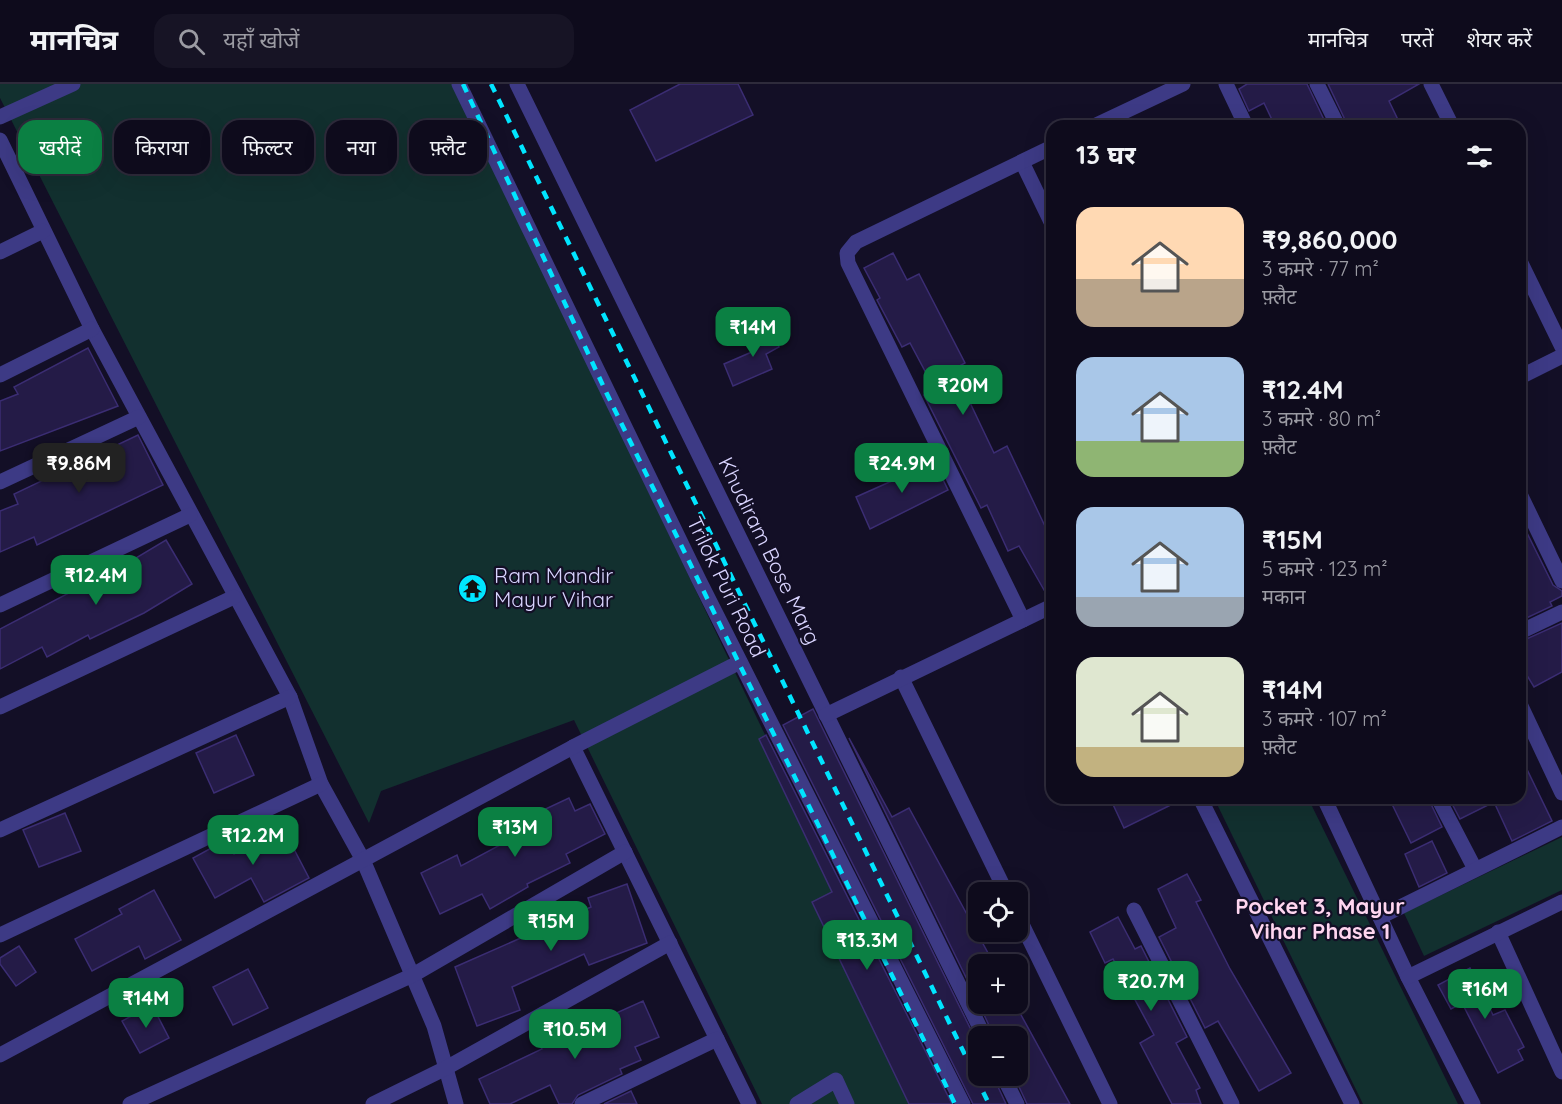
<!DOCTYPE html>
<html lang="hi">
<head>
<meta charset="utf-8">
<style>
	body { margin:0; font-family:Quicksand,"Noto Sans Devanagari",sans-serif; background:#171425; color:#f1f3f6; height:100vh; display:flex; flex-direction:column; font-size:22px; white-space:nowrap }
	* { box-sizing:border-box; margin:0 }
	p { font-size:20px; color:#9b9ba3 }
	.icon { flex:none; width:33px; height:33px; fill:none; stroke:currentColor; stroke-width:2; stroke-linecap:round; stroke-linejoin:round }
	.map { position:relative; flex:1; overflow:hidden }
	.panel { position:absolute; left:1046px; top:36px; width:480px; height:684px; display:flex; flex-direction:column; background:#0e0b1c; border-radius:18px; box-shadow:0 6px 24px #0002,0 0 0 2px #2e2b3b }
	.panel>* { flex:none }
	.banner { position:absolute; left:18px; top:36px; width:570px; height:54px; display:flex; gap:12px }
	.controls { position:absolute; left:968px; top:798px; display:grid; gap:12px }
	.controls a { display:grid; place-items:center; width:60px; height:60px; border-radius:12px; background:#0e0b1c; box-shadow:0 6px 24px #0002,0 0 0 2px #2e2b3b; font-size:30px }
	.price { position:absolute; translate:-50% -51px; padding:0 14px; border-radius:12px; background:#0b8043; color:#fff; font-size:20px; line-height:39px; filter:drop-shadow(0 2px 3px #0008) }
	.price::after { content:''; position:absolute; left:50%; top:36px; width:18px; height:14px; margin-left:-9px; background:inherit; clip-path:polygon(0 0,100% 0,50% 100%) }
	.price.current { background:#222; color:#fff }
	ul { padding:0; list-style:none }
	li { display:flex; align-items:center; gap:18px; height:150px; padding:0 30px }
	li span { display:grid; place-items:center; flex:none; width:168px; height:120px; border-radius:18px; color:#555 }
	li>.icon { margin-inline-start:auto }
	span .icon { width:72px; height:72px; fill:#fffc; stroke-width:1 }
	li b { font-size:26px }
	h2 { display:flex; justify-content:space-between; align-items:center; height:72px; padding:0 30px; font-size:26px }
	.tag { padding:0 21px; border-radius:18px; background:#0e0b1c; box-shadow:0 6px 24px #0002,0 0 0 2px #2e2b3b; font-size:21px; line-height:54px }
	.tag.current { background:#0b8043; color:#fff }
	header { display:flex; align-items:center; gap:36px; box-sizing:border-box; height:84px; padding:0 30px; background:#0e0b1c; border-bottom:2px solid #2e2b3b }
	header strong { font-size:28px }
	nav { display:flex; gap:33px; margin-inline-start:auto; font-size:21px }
	.search { width:420px; height:54px; background:#171425; display:flex; align-items:center; gap:15px; box-sizing:border-box; padding:0 21px; border-radius:18px; color:#9b9ba3; font-size:22px }
	.map>svg:first-child { display:block }
	.green { fill:#12302f }
	.building { fill:#241b47; stroke:#3b2d73; stroke-width:1.5 }
	.lines { fill:none; stroke-linecap:round; stroke-linejoin:round }
	.minor { stroke:#3d3a85; stroke-width:15 }
	.rail { stroke:#00e5ff; stroke-width:4.5; stroke-dasharray:9 8; stroke-linecap:butt }
	.labels { text-anchor:middle; stroke-width:4.5; stroke-linejoin:round; paint-order:stroke }
	.street-label { font-size:21px; fill:#d9d4ff; stroke:#130f26 }
	.poi-label { font-size:21px; fill:#d9d4ff; stroke:#130f26; text-anchor:start }
	.neighbourhood-label { font-size:22px; font-weight:bold; fill:#ffd6f0; stroke:#130f26 }
</style>
</head>
<body>
<header>
<strong>मानचित्र</strong>
<div class="search"><svg class="icon" aria-label="search" viewBox="0 0 24 24"><circle cx="10" cy="10" r="6"/><path d="M15 15l6 6"/></svg>यहाँ खोजें</div>
<nav><a>मानचित्र</a><a>परतें</a><a>शेयर करें</a></nav>
</header>
<div class="map">
<svg width="1562" height="1020" viewBox="0 0 1562 1020">
	<rect width="100%" height="100%" fill="#130f26"/>
	<g class="green">
		<polygon points="0,0 453,0 942,1020 762,1020 574,636 381,707 369,739 0,14"/>
		<polygon points="1214,714 1308,714 1458,1020 1363,1020"/>
		<polygon points="1562,753 1562,806 1424,872 1404,829"/>
	</g>
	<g class="building">
		<polygon points="680,0 738,0 753,31 656,77 630,26"/>
		<polygon points="1247,0 1307,0 1327,42 1275,42 1264,19 1249,27 1239,5"/>
		<polygon points="1328,0 1419,0 1389,17 1401,42 1348,42"/>
		<polygon points="893,169 907,196 919,190 965,279 954,285 994,369 1007,362 1052,457 1052,512 1048,513 1019,462 1008,467 987,421 981,424 924,311 935,306 910,259 902,263 877,216 880,214 864,184"/>
		<polygon points="770,243 779,263 766,270 772,285 733,302 724,280 754,267 747,252"/>
		<polygon points="88,264 118,322 0,367 0,317 18,310 14,303"/>
		<polygon points="138,351 163,401 37,461 34,453 0,468 0,427 18,420 14,410"/>
		<polygon points="933,375 948,406 870,445 856,413 903,392"/>
		<polygon points="1520,435 1553,501 1562,507 1562,512 1550,518 1552,522 1520,537"/>
		<polygon points="166,456 192,500 144,529 90,555 88,551 47,573 42,563 0,585 0,545 105,490 106,492"/>
		<polygon points="1562,539 1562,588 1534,603 1528,593 1520,598 1520,558"/>
		<polygon points="813,625 978,960 978,992 993,992 1006,1020 973,1020 783,641"/>
		<polygon points="236,651 254,691 214,709 196,669"/>
		<polygon points="766,651 952,1020 909,1020 812,818 832,808 759,655"/>
		<polygon points="849,654 892,733 909,724 994,880 978,880 978,918"/>
		<polygon points="1520,671 1552,737 1512,757 1494,718 1460,735 1449,714 1520,714"/>
		<polygon points="569,714 575,727 590,720 605,750 566,770 570,779 527,800 528,803 490,825 482,810 440,830 421,789 457,771 461,782 511,755 505,744"/>
		<polygon points="1110,714 1185,714 1124,744"/>
		<polygon points="1389,714 1428,714 1442,743 1411,759"/>
		<polygon points="65,729 81,767 39,783 23,746"/>
		<polygon points="283,744 309,794 264,818 251,794 215,814 193,774 226,756 234,770"/>
		<polygon points="1432,757 1447,789 1419,803 1405,770"/>
		<polygon points="1187,790 1201,816 1196,818 1230,885 1291,989 1259,1007 1218,937 1205,944 1159,853 1176,844 1158,805"/>
		<polygon points="627,800 647,859 589,881 584,870 512,903 520,926 477,942 455,883 591,823 588,814"/>
		<polygon points="154,806 181,856 145,875 139,862 92,887 75,855 122,830 119,825"/>
		<polygon points="1118,833 1135,865 1141,862 1187,953 1176,959 1200,1004 1196,1006 1201,1020 1172,1020 1140,959 1154,951 1113,875 1105,879 1090,848"/>
		<polygon points="19,862 36,888 16,902 0,880 0,874"/>
		<polygon points="1470,884 1493,931 1505,926 1524,963 1518,966 1523,976 1498,989 1462,919 1451,925 1438,901"/>
		<polygon points="248,885 268,924 233,941 213,903"/>
		<polygon points="643,917 659,953 635,963 641,976 620,985 622,990 578,1011 572,1020 559,1020 550,1001 510,1020 490,1020 479,995 542,965 541,963"/>
		<polygon points="979,920 1015,920 1070,1020 1027,1020 1014,992 1017,992 1017,952 994,952"/>
		<polygon points="152,921 169,954 140,969 122,937"/>
		<polygon points="631,1007 637,1020 604,1020"/>
	</g>
	<g class="lines">
		<g class="minor">
			<polyline points="459,0 699,496 963,1020"/>
			<polyline points="517,0 984,952"/>
			<polyline points="1226,0 1246,42"/>
			<polyline points="1317,0 1338,42"/>
			<polyline points="1431,0 1452,42"/>
			<polyline points="0,33 73,0"/>
			<polyline points="1094,42 1183,0"/>
			<polyline points="0,56 92,245 290,613 321,700 363,776 434,942 456,1020"/>
			<polyline points="1022,78 1052,140"/>
			<polyline points="0,168 43,147"/>
			<polyline points="1520,177 1562,263"/>
			<polyline points="0,291 92,245"/>
			<polyline points="1520,293 1562,272"/>
			<polyline points="0,398 139,333"/>
			<polyline points="1520,410 1562,497"/>
			<polyline points="0,521 190,431"/>
			<polyline points="1023,536 848,179 847,169 856,158 1052,63"/>
			<polyline points="1520,548 1562,528"/>
			<polyline points="901,593 1006,808"/>
			<polyline points="1520,620 1562,709"/>
			<polyline points="0,623 234,513"/>
			<polyline points="826,631 1052,522"/>
			<polyline points="573,663 749,1020"/>
			<polyline points="1200,714 1352,1020"/>
			<polyline points="1324,714 1408,893 1473,1020"/>
			<polyline points="1438,714 1475,785"/>
			<polyline points="0,746 290,613"/>
			<polyline points="1134,826 1232,1020"/>
			<polyline points="1017,830 1110,1020"/>
			<polyline points="1380,833 1562,743"/>
			<polyline points="1498,848 1562,988"/>
			<polyline points="0,851 321,700"/>
			<polyline points="1408,893 1562,818"/>
			<polyline points="0,971 573,663 740,578"/>
			<polyline points="1003,992 1017,1020"/>
			<polyline points="130,1020 413,891 625,768"/>
			<polyline points="373,1020 446,984 670,859"/>
			<polyline points="582,1020 717,955"/>
			<polyline points="797,1020 836,996 847,1020"/>
		</g>
		<g class="rail">
			<polyline points="463,0 607,310 955,1020"/>
			<polyline points="491,0 989,1020"/>
		</g>
	</g>
	<defs>
		<symbol id="temple-disc" viewBox="-11 -11 22 22"><circle r="9.5" fill="#00e5ff" stroke="#130f26"/><path d="M0-6L5-2H3V0L6.5 2.5H4V6H1.5V3h-3V6H-4V2.5H-6.5L-3 0V-2H-5Z" fill="#111"/></symbol>
	</defs>
	<g fill-rule="evenodd">
		<use href="#temple-disc" x="456" y="488" width="33" height="33"/>
	</g>
	<g class="labels">
		<g class="street-label">
			<text transform="translate(769 467) rotate(64)" y="7">Khudiram Bose Marg</text>
			<text transform="translate(726 503) rotate(64)" y="7">Trilok Puri Road</text>
		</g>
		<g class="poi-label">
			<text x="494" y="499">Ram Mandir<tspan x="494" dy="24">Mayur Vihar</tspan></text>
		</g>
		<g class="neighbourhood-label">
			<text x="1320" y="830">Pocket 3, Mayur<tspan x="1320" dy="25">Vihar Phase 1</tspan></text>
		</g>
	</g>
</svg>
<div class="controls">
<a><svg class="icon" aria-label="locate" viewBox="0 0 24 24"><circle cx="12" cy="12" r="6"/><path d="M12 2v4M12 18v4M2 12h4M18 12h4"/></svg></a>
<a>+</a>
<a>−</a>
</div>
<b class="price" style="left:753px;top:274px">₹14M</b>
<b class="price" style="left:963px;top:332px">₹20M</b>
<b class="price current" style="left:79px;top:410px">₹9.86M</b>
<b class="price" style="left:902px;top:410px">₹24.9M</b>
<b class="price" style="left:96px;top:522px">₹12.4M</b>
<b class="price" style="left:515px;top:774px">₹13M</b>
<b class="price" style="left:253px;top:782px">₹12.2M</b>
<b class="price" style="left:551px;top:868px">₹15M</b>
<b class="price" style="left:867px;top:887px">₹13.3M</b>
<b class="price" style="left:1151px;top:928px">₹20.7M</b>
<b class="price" style="left:1485px;top:936px">₹16M</b>
<b class="price" style="left:146px;top:945px">₹14M</b>
<b class="price" style="left:575px;top:976px">₹10.5M</b>
<div class="banner">
<a class="tag current">खरीदें</a>
<a class="tag">किराया</a>
<a class="tag">फ़िल्टर</a>
<a class="tag">नया</a>
<a class="tag">फ़्लैट</a>
</div>
<section class="panel">
<h2>13 घर<svg class="icon" aria-label="filters" viewBox="0 0 24 24"><path d="M4 7h16M4 17h16"/><circle cx="9" cy="7" r="2"/><circle cx="15" cy="17" r="2"/></svg></h2>
<ul>
<li><span style="background:linear-gradient(#ffd9b3 60%,#b9a48a 0)"><svg class="icon" aria-label="home" viewBox="0 0 24 24"><path d="M3 11l9-7 9 7M6 9v11h12V9"/></svg></span><div><b>₹9,860,000</b><p>3 कमरे · 77 m²</p><p>फ़्लैट</p></div></li>
<li><span style="background:linear-gradient(#a9c7e8 70%,#8fb573 0)"><svg class="icon" aria-label="home" viewBox="0 0 24 24"><path d="M3 11l9-7 9 7M6 9v11h12V9"/></svg></span><div><b>₹12.4M</b><p>3 कमरे · 80 m²</p><p>फ़्लैट</p></div></li>
<li><span style="background:linear-gradient(#a9c7e8 75%,#9aa5b1 0)"><svg class="icon" aria-label="home" viewBox="0 0 24 24"><path d="M3 11l9-7 9 7M6 9v11h12V9"/></svg></span><div><b>₹15M</b><p>5 कमरे · 123 m²</p><p>मकान</p></div></li>
<li><span style="background:linear-gradient(#dfe7d0 75%,#c2b280 0)"><svg class="icon" aria-label="home" viewBox="0 0 24 24"><path d="M3 11l9-7 9 7M6 9v11h12V9"/></svg></span><div><b>₹14M</b><p>3 कमरे · 107 m²</p><p>फ़्लैट</p></div></li>
</ul>
</section>
</div>
</body>
</html>
